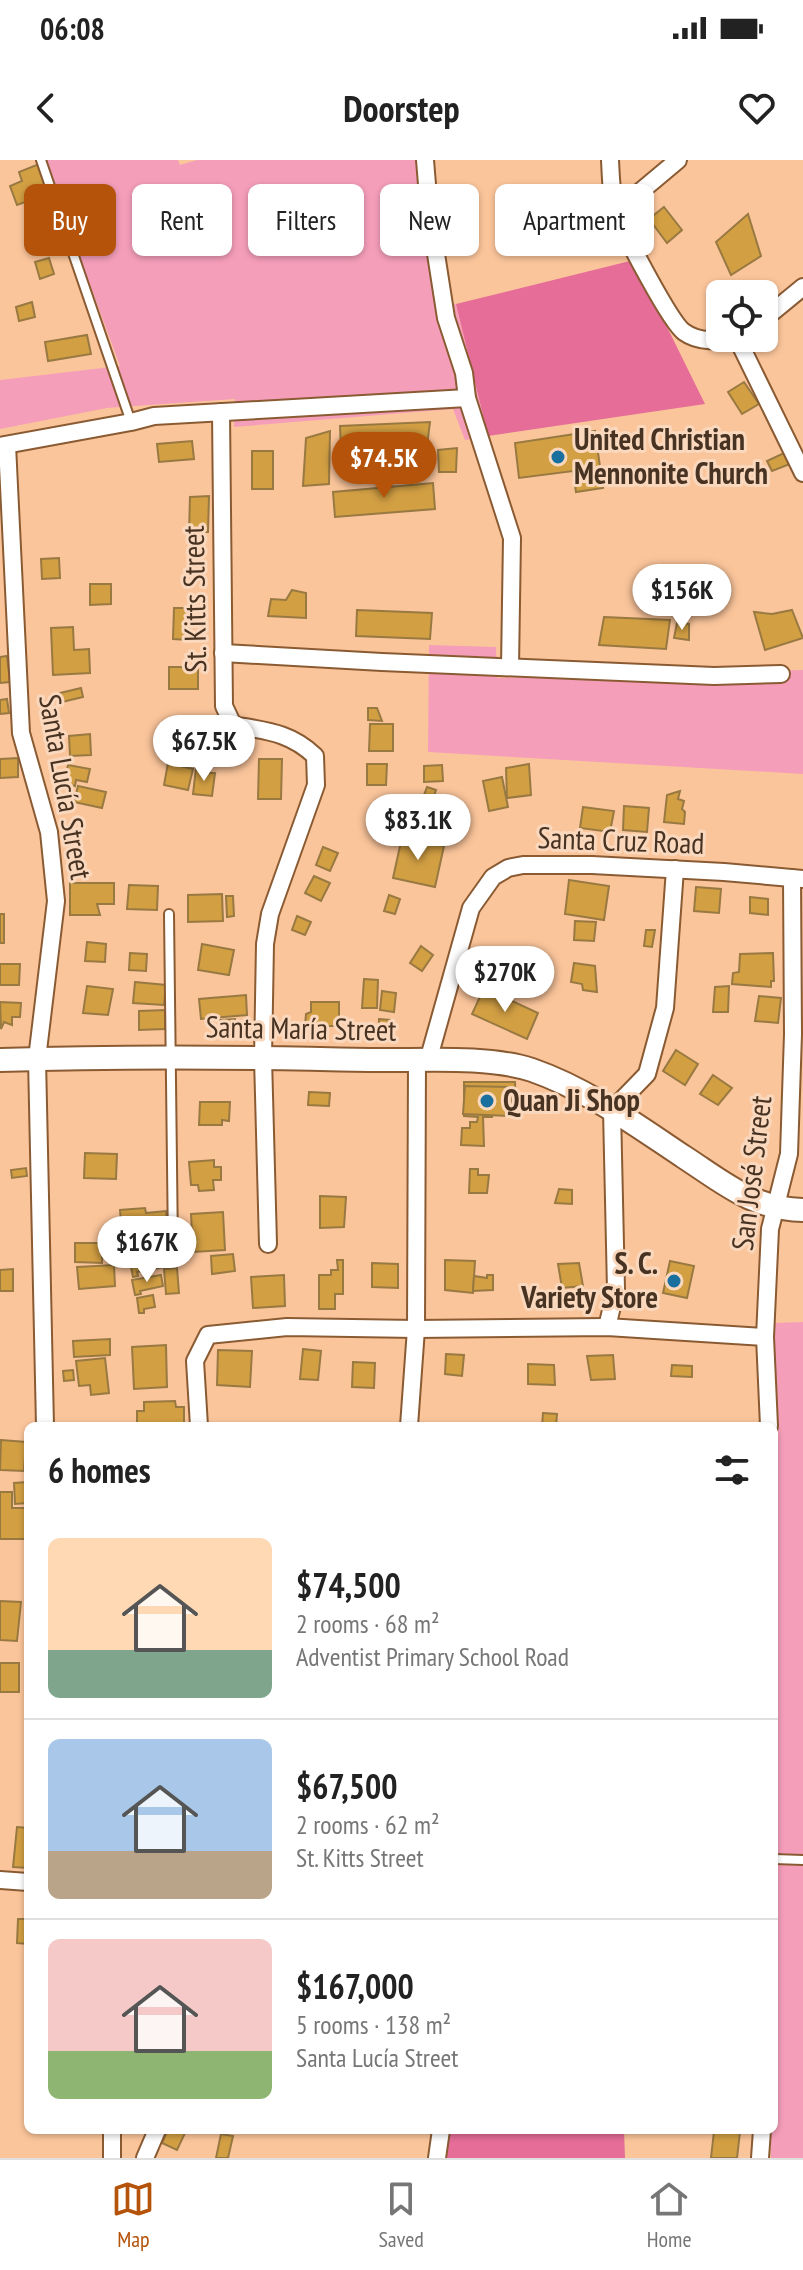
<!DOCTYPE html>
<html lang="en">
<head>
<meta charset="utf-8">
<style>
	body { margin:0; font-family:"PT Sans Narrow",sans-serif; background:#f6f6f6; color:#222; height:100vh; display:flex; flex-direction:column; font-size:30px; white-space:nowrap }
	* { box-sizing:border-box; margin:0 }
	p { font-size:26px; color:#767676 }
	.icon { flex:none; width:44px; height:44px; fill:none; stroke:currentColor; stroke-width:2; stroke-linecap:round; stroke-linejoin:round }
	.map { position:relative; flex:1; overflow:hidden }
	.sheet { position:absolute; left:24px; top:1262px; width:754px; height:712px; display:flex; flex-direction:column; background:#fff; border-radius:12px; box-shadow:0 2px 6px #0004 }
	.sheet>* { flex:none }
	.guide { position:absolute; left:24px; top:24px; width:756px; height:72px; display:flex; gap:16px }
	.fabs { position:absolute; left:706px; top:120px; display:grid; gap:16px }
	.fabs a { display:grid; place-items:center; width:72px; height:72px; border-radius:12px; background:#fff; box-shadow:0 2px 6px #0004; font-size:40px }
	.price { position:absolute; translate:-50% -68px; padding:0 18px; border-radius:28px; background:#fff; color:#222; font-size:26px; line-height:52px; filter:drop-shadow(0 2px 4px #0008) }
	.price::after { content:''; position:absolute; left:50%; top:48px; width:24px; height:18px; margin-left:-12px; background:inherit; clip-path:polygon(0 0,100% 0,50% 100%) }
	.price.on { background:#b45309; color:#fff }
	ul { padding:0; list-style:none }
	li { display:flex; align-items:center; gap:24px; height:200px; padding:0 24px }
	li+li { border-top:2px solid #e0e0e0 }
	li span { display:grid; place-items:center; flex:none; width:224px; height:160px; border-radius:12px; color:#555 }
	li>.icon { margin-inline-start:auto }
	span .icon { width:96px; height:96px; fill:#fffc; stroke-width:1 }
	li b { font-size:34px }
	h2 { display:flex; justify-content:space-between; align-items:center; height:96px; padding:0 24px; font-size:34px }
	.chip { padding:0 28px; border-radius:12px; background:#fff; box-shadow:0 2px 6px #0004; font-size:28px; line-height:72px }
	.chip.on { background:#b45309; color:#fff }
	.status { display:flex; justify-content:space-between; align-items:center; height:56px; padding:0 40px; background:#fff; direction:ltr }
	.status svg { height:22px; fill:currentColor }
	header { display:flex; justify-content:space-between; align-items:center; height:104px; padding:0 24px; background:#fff; font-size:36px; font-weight:800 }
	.dock { display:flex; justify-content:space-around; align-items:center; height:112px; border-top:2px solid #e0e0e0; background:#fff; font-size:22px; color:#767676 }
	.dock a { display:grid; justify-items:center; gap:4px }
	.dock .on { color:#b45309 }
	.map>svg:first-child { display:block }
	.green { fill:#f59eba }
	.forest { fill:#e56d98 }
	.building { fill:#d29f43; stroke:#997942; stroke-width:2 }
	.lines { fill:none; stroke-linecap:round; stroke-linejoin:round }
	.lane-casing { stroke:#8a5b33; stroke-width:12 }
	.street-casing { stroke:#8a5b33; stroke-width:20 }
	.secondary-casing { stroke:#8a5b33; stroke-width:26 }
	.lane { stroke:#fff; stroke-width:8 }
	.street { stroke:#fff; stroke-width:16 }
	.secondary { stroke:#fff; stroke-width:22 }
	.poi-dot { fill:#19709f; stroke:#f9d8be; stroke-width:3 }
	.labels { text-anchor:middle; stroke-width:6; stroke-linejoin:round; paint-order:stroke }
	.poi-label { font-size:30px; font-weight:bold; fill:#483322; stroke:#f9d8be; text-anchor:start }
	.street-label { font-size:30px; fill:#483322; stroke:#f9d8be }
</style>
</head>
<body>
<div class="status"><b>06:08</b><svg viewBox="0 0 49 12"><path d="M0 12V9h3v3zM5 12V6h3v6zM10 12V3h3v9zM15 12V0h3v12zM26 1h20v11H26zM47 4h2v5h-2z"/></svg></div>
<header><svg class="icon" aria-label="back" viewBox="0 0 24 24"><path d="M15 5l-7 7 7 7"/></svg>Doorstep<svg class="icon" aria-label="heart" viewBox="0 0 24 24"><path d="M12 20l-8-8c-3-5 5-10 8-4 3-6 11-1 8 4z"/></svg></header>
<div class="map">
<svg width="803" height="1998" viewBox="0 0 803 1998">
	<rect width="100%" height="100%" fill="#fbc59b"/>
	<g class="green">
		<polygon points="44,0 178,0 180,5 197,0 419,0 440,148 456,144 488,276 465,280 453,249 234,267 235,239 107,248 0,269 0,220 120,206"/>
		<polygon points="429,485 496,487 497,518 803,510 803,614 428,592"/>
		<polygon points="803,1162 803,1998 771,1998 771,1970 774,1970 774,1163"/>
	</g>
	<g class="forest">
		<polygon points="634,100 705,244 488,276 456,144"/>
		<polygon points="448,1970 624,1970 625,1998 444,1998"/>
	</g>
	<g class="building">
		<polygon points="39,4 50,33 17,45 10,26 22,21 19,12"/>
		<polygon points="664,47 682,70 667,83 649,59"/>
		<polygon points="748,54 761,96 731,115 716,82"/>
		<polygon points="49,98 54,114 40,119 35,102"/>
		<polygon points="32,142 35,157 19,161 16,147"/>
		<polygon points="87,175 91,194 48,201 45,182"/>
		<polygon points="744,222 759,244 742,254 728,232"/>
		<polygon points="430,262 427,286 386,291 341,290 340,266"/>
		<polygon points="330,271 329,324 303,326 306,278"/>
		<polygon points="595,271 603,328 576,332 573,311 519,318 515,283"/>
		<polygon points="192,281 194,299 159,302 157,284"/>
		<polygon points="457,288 456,312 439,312 438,290"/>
		<rect x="252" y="291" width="21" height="38"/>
		<polygon points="784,293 790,304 772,311 767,301"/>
		<polygon points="433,323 435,349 335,357 333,332"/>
		<polygon points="209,336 208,372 189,372 190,337"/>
		<polygon points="59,398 60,418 42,419 41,399"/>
		<polygon points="90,424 111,424 111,444 90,445"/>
		<polygon points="292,430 306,433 306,458 268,456 271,439 286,440"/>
		<polygon points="174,448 189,448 189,480 173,479"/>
		<polygon points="357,450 432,453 430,479 356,476"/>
		<polygon points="792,450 803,478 765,490 754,452 772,454"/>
		<polygon points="604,457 670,460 666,489 599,485"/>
		<polygon points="677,463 689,464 689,480 674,478"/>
		<polygon points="73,467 74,490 89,489 90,513 53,515 51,468"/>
		<polygon points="7,496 10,522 0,523 0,497"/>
		<rect x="169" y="507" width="29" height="22"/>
		<polygon points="81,528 83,537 62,542 60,533"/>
		<polygon points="7,539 9,553 0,554 0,540"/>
		<polygon points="368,548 377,548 382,561 368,560"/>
		<polygon points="370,564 393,564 393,591 369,591"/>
		<polygon points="90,574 91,595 70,596 69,576"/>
		<polygon points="178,582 198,583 197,600 178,599"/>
		<polygon points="18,598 18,617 0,618 0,599"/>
		<polygon points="259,599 282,599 281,639 258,639"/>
		<polygon points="168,603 193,609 188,630 164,625"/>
		<polygon points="367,604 387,604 386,625 367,625"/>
		<polygon points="529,604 531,635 507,638 506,608"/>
		<polygon points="68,605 90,609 87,622 76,620 75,626 64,624"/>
		<polygon points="442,605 443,621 424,622 424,606"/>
		<polygon points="196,608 207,610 208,613 215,613 212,636 193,634"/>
		<polygon points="502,617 508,647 489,651 483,621"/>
		<polygon points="78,626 106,632 102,648 74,642"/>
		<polygon points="427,627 436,630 427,658 417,654"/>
		<polygon points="680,631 678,639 684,641 682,649 685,652 684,664 664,662 667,635"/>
		<polygon points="396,641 413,644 411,658 394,655"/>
		<polygon points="624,646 649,648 647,672 623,670"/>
		<polygon points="583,647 614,651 610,672 580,668"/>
		<polygon points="376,649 406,659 398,684 375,677 380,662 373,659"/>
		<polygon points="402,677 444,686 435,727 393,718"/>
		<polygon points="323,687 338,693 330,711 316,705"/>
		<polygon points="314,716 330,723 321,741 305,733"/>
		<polygon points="569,720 609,726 604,760 565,754"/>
		<polygon points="70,723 114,723 114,744 97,744 100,755 70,755"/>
		<polygon points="129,725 158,726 157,750 127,749"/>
		<polygon points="696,727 721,729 719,753 694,751"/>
		<polygon points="222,734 223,761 188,762 188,735"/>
		<polygon points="389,735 400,739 395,754 384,751"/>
		<polygon points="226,736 233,736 234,756 227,757"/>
		<polygon points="750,737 768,739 768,755 750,753"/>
		<rect x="0" y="754" width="4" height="29"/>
		<polygon points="297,756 311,762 305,775 292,770"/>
		<polygon points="575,761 596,762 594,781 574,780"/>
		<polygon points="646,770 655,770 652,787 644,786"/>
		<polygon points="87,782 106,784 105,802 85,801"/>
		<polygon points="202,784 234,790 229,815 198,810"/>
		<polygon points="421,786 433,795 422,811 410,803"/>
		<polygon points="130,793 147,794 146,811 129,810"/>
		<polygon points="773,793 774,821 771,821 771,827 732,824 733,813 739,812 740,794"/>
		<polygon points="574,803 595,806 597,832 583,830 582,824 571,822"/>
		<polygon points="0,804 20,804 19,825 0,825"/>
		<polygon points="364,819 378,820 377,848 362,848"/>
		<polygon points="135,822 166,825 164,845 133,843"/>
		<polygon points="87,826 113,829 108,855 83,853"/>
		<polygon points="729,826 728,852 713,852 715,827"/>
		<polygon points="484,828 538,853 527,879 472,854"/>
		<polygon points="382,831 396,833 394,852 380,850"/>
		<polygon points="246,835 247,855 201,859 199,839"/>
		<polygon points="759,836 781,838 778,863 755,861"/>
		<polygon points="0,842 21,843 20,857 12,857 12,865 4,862 1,869"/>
		<polygon points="311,842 339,842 339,866 305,866 306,854 311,852"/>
		<polygon points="165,850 165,869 139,870 139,851"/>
		<polygon points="235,859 235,869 221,870 220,860"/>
		<polygon points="379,859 390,860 390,870 379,870"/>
		<polygon points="676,890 698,904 685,925 663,911"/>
		<polygon points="713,915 732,928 718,945 700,934"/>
		<polygon points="464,922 515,922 516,954 493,952 492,957 483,957 484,986 461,985 462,968 470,968 470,962 477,962 478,957 464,956"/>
		<polygon points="465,926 512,927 510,956 463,954"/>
		<polygon points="309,932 330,933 329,946 308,945"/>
		<polygon points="200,942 230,942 229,961 222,960 222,965 199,965"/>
		<polygon points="85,993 117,994 116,1019 84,1018"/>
		<polygon points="214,1000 214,1007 221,1007 221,1020 213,1020 214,1030 199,1031 198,1025 191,1025 189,1002"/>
		<polygon points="26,1008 27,1016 12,1018 11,1010"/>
		<polygon points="470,1009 478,1009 478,1015 489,1015 487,1033 469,1033"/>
		<polygon points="559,1029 572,1030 572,1044 555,1043"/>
		<polygon points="320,1036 346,1037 344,1067 320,1068"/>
		<polygon points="145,1048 146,1053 166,1051 168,1081 164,1082 165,1090 148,1091 147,1084 128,1085 127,1074 122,1075 120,1050"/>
		<polygon points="223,1052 225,1090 193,1092 191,1054"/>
		<polygon points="75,1083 102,1083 102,1103 75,1102"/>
		<polygon points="174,1094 176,1105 137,1112 138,1116 133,1117 130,1102"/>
		<polygon points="233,1094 235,1111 212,1114 211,1096"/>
		<polygon points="337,1100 343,1100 343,1134 335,1134 335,1149 319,1149 319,1115 331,1115 331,1110 338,1110"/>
		<polygon points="445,1100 475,1101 473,1133 445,1130"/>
		<polygon points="670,1101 694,1106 687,1138 663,1133"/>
		<polygon points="372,1103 398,1104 398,1128 372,1127"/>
		<polygon points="579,1103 583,1126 562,1128 558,1104"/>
		<polygon points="114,1105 115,1126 79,1129 77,1107"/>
		<polygon points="177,1108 179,1133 166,1134 164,1109"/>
		<polygon points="13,1109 13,1131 0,1131 0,1110"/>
		<polygon points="161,1115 163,1126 140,1131 141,1134 135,1135 132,1120"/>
		<polygon points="284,1115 285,1146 253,1148 251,1117"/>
		<polygon points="487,1115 493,1115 493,1130 473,1131 474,1116 487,1118"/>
		<polygon points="153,1135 155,1147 144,1149 144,1153 139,1153 137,1138"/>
		<polygon points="110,1179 110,1195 74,1197 73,1181"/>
		<polygon points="166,1185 167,1227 134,1229 132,1187"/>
		<polygon points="303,1189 321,1191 318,1220 300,1219"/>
		<polygon points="218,1190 252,1191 250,1227 217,1225"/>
		<polygon points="446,1194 464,1195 462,1216 445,1214"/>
		<polygon points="613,1195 615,1219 591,1220 587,1196"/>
		<polygon points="105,1198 109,1233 91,1235 90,1225 79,1226 76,1201"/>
		<polygon points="353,1202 375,1203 374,1228 352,1227"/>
		<polygon points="528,1204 554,1205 555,1225 528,1224"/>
		<polygon points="672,1205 692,1206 692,1217 671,1216"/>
		<polygon points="73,1210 74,1220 64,1221 63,1211"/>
		<polygon points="175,1241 176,1247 184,1247 184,1266 137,1266 137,1251 144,1251 144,1242"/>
		<polygon points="543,1253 557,1254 556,1266 542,1266"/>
		<polygon points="1,1280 26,1282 24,1311 0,1310"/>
		<polygon points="28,1322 28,1343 15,1344 14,1323"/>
		<polygon points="0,1332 12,1332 12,1348 25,1348 25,1379 0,1379"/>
		<polygon points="0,1441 21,1442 17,1481 0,1480"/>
		<rect x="0" y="1503" width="19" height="29"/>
		<polygon points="17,1667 28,1668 28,1708 13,1707"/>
		<polygon points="18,1759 28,1759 28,1784 17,1783"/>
		<polygon points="168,1970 179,1970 185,1973 177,1990 162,1983"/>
		<polygon points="714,1971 740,1972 737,1998 711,1998"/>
		<polygon points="221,1974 233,1976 228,1998 216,1998"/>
	</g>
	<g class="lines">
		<defs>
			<g id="lane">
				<polyline points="41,0 131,262"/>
				<polyline points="169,754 173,1088"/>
				<polyline points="774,1699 803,1700"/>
			</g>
			<g id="street">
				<polyline points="425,0 429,49 446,158 464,213 467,238 512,378 510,507"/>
				<path d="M 610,0 C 611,18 611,37 617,55 C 624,73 670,162 684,172 C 699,183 719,181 737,178"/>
				<polyline points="616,52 678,0"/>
				<polyline points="764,159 803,127"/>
				<polyline points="737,178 803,313"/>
				<path d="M 221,252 L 224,546 L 233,565 C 266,571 290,572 315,596 L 316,625 L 270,754 L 265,784 L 263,898 L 268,1084"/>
				<polyline points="7,285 21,573 49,672 56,741 37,899 45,1266"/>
				<polyline points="0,286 131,262 154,256 467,238"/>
				<polyline points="223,493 382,502 714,516 781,514"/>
				<polyline points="428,901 471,748 493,717 508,708 523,705 592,705 724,712 803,719"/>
				<polyline points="607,1167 616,1130 612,950 647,914 665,848 675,709"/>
				<polyline points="199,1266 195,1201 208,1175 287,1167 416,1169 607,1167 765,1177"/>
				<polyline points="409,1266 416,1169 417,901"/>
				<polyline points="769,1266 765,1177 770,1069 789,994 793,874 792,718"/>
				<polyline points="0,1720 28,1722"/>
				<polyline points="112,1998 112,1970"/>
				<polyline points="145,1998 157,1970"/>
				<polyline points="437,1998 441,1970"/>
				<polyline points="760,1998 762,1970"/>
			</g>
			<path id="secondary" d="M 0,900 C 123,896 246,897 369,900 C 418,901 486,895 532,910 C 587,929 636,965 684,997 C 724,1023 753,1049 803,1050"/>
		</defs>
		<use href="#lane" class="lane-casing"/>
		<use href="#street" class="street-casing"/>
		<use href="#secondary" class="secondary-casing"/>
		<use href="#lane" class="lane"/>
		<use href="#street" class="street"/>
		<use href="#secondary" class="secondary"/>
	</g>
	<g class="poi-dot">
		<circle cx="558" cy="297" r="8"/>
		<circle cx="487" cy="941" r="8"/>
		<circle cx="674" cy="1121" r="8"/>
	</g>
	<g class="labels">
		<g class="poi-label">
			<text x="574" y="290">United Christian<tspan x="574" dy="34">Mennonite Church</tspan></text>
			<text x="503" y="951">Quan Ji Shop</text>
			<text x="658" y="1114" text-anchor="end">S. C.<tspan x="658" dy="34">Variety Store</tspan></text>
		</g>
		<g class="street-label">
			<text transform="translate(195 439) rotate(-91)" y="10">St. Kitts Street</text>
			<text transform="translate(65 627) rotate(80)" y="10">Santa Lucía Street</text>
			<text transform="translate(621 681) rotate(2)" y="10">Santa Cruz Road</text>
			<text transform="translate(301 869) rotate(1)" y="10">Santa María Street</text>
			<text transform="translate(752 1013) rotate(-83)" y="10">San José Street</text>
		</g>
	</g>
</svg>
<div class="fabs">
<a><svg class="icon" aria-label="locate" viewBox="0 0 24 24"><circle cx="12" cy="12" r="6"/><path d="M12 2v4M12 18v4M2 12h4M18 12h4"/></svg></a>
</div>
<b class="price on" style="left:384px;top:340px">$74.5K</b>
<b class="price" style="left:682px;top:472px">$156K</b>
<b class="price" style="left:204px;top:623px">$67.5K</b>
<b class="price" style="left:418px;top:702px">$83.1K</b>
<b class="price" style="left:505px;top:854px">$270K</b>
<b class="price" style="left:147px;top:1124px">$167K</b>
<div class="guide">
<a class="chip on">Buy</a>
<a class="chip">Rent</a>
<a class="chip">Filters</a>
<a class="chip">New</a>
<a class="chip">Apartment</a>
</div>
<section class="sheet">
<h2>6 homes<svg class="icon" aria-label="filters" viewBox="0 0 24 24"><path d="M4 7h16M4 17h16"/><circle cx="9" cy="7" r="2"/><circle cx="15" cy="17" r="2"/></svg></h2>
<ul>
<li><span style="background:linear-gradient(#ffd9b3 70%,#7fa58c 0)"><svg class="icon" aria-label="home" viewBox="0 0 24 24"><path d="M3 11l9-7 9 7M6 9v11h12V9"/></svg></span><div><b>$74,500</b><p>2 rooms · 68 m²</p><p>Adventist Primary School Road</p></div></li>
<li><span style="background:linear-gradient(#a9c7e8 70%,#b9a48a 0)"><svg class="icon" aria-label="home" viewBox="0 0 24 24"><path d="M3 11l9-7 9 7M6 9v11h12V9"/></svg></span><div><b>$67,500</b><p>2 rooms · 62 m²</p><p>St. Kitts Street</p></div></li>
<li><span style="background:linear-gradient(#f6c9c9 70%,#8fb573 0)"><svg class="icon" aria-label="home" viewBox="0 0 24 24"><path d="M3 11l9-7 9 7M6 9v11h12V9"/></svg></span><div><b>$167,000</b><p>5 rooms · 138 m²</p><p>Santa Lucía Street</p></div></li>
</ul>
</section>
</div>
<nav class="dock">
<a class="on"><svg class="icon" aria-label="map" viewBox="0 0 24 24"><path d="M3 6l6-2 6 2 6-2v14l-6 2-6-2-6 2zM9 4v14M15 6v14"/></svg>Map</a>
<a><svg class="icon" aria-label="saved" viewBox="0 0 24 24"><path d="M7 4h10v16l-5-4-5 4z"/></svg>Saved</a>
<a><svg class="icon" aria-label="home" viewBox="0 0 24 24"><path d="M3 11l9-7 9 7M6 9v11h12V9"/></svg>Home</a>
</nav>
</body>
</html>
